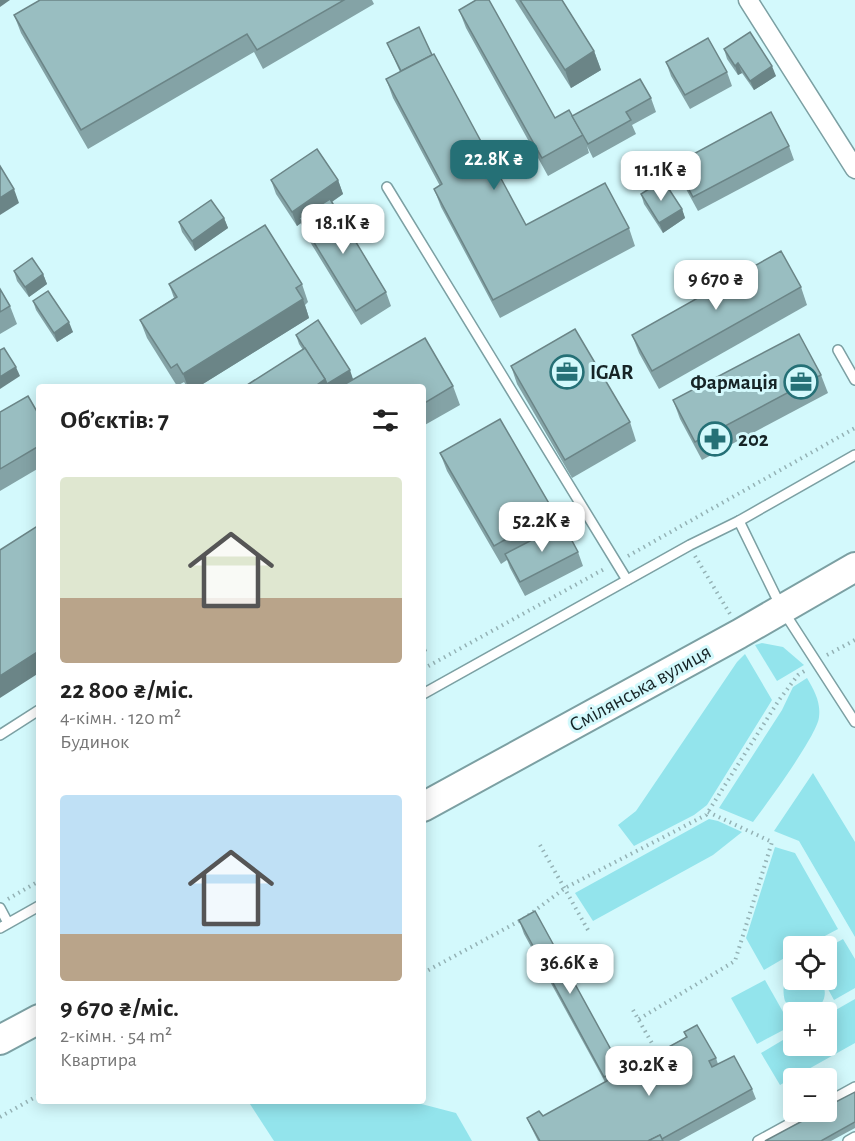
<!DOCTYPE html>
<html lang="uk">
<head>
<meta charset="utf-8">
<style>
	body { margin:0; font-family:"Alegreya Sans",sans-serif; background:#f2f2f2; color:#222; height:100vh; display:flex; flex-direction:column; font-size:22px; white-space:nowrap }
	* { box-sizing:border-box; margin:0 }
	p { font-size:20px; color:#767676 }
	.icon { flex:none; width:33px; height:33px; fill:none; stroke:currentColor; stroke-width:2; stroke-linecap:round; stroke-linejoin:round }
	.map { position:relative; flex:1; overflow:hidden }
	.drawer { position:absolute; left:36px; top:384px; width:390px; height:720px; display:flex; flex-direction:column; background:#fff; border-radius:6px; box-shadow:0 3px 15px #0003 }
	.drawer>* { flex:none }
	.fabs { position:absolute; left:783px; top:936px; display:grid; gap:12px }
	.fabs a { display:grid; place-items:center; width:54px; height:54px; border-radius:6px; background:#fff; box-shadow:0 3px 15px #0003; font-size:30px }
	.price { position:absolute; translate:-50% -51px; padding:0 14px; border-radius:12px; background:#fff; color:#222; font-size:20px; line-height:39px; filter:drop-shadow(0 2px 3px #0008) }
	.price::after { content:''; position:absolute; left:50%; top:36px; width:18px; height:14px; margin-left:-9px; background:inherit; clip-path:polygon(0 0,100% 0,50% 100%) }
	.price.selected { background:#257076; color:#fff }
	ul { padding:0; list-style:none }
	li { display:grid; align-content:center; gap:12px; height:318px; padding:0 24px }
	li span { display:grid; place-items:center; height:186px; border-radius:6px; color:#555 }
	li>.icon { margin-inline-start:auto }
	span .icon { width:108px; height:108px; fill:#fffc; stroke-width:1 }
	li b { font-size:26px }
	h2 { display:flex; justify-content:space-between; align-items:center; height:72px; padding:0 24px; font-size:26px }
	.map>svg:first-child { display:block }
	.green { fill:#93e4ec }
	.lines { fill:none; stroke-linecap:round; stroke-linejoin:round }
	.lane-casing { stroke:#7ca0a3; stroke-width:12 }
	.street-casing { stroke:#7ca0a3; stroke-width:21 }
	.primary-casing { stroke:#7ca0a3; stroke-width:32 }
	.path { stroke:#94b2b5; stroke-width:4; stroke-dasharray:1.5 4.5; stroke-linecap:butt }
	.lane { stroke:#fff; stroke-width:9 }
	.street { stroke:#fff; stroke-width:18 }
	.primary { stroke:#fff; stroke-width:28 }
	.wall { fill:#84a3a6 }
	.shaded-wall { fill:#6b8587 }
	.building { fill:#99bec1; stroke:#6b8587; stroke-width:1.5 }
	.labels { text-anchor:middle; stroke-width:6; stroke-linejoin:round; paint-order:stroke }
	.poi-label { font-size:21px; font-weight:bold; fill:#162426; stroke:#d3f9fc; text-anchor:start }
	.street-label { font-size:21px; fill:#162426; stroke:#d3f9fc }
</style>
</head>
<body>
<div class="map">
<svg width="855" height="1141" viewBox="0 0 855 1141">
	<rect width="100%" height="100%" fill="#d3f9fc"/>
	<g class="green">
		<polygon points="762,643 783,647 804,665 777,681 755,645"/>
		<polygon points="745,654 772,700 707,805 694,815 634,846 618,825 636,811 737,662"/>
		<path d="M 807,678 C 814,690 821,702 819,717 C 818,734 766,805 753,822 L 719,808 L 782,710 L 793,687 Z"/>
		<polygon points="813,773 855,842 855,937 799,841 774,831"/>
		<polygon points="709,819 718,821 742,832 713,855 593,921 575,893"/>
		<polygon points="775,847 795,853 838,929 806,946 794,946 793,953 764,970 746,938"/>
		<polygon points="843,939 855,959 855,988 834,1000 823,980 826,980 827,948"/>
		<path d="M 793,974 L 794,980 L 821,980 C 836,1005 803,1026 785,1001 C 782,990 783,981 793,974 Z"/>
		<polygon points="765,980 791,1026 757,1044 731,998"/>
		<polygon points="855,999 855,1043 780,1085 761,1053 793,1034 794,1046 826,1046 827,1015"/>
		<polygon points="248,1101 410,1101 456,1113 472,1141 274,1141"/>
	</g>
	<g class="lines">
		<defs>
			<g id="lane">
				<polyline points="387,187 627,580"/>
				<polyline points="838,350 855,380"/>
				<polyline points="739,521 782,609 855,722"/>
				<polyline points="423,694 690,545 739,521 855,455"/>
				<polyline points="0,735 39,710"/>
				<polyline points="0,908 8,923"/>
				<polyline points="0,928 39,906"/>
				<polyline points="826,1103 855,1087"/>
				<polyline points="758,1141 811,1112"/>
				<polyline points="848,1141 855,1137"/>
			</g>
			<polyline id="street" points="748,0 855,169"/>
			<g id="primary">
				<polyline points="423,807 739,634 855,567"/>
				<polyline points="0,1040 39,1019"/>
			</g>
		</defs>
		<use href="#lane" class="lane-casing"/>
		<use href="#street" class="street-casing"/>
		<use href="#primary" class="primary-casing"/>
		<g class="path">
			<polyline points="628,556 855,428"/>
			<polyline points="695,556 730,614"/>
			<polyline points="827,655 855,640"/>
			<polyline points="423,669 606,568"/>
			<polyline points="540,845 588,930"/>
			<polyline points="8,899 39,881"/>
			<polyline points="423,973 525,918 565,888 706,815 779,700 798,675 806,670"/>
			<polyline points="633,1010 653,1045"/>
			<polyline points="639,1019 735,961 772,842 708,812"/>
			<polyline points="0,1117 39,1095"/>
		</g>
		<use href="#lane" class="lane"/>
		<use href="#street" class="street"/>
		<use href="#primary" class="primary"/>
	</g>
	<g class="wall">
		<polygon points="40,0 372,0 374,4 263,69 254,52 88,149 21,33 14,15"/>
		<polygon points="515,0 562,0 594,51 601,70 571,88"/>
		<polygon points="459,10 555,118 574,119 651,98 656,112 632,125 636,134 593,158 587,146 589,153 548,176 466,28"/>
		<polygon points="387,43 432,55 526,225 629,228 635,246 500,318 441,207 434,189 440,186 393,98 386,79 400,72"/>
		<polygon points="724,49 776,76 754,90 742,73 738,75 727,59"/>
		<polygon points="666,62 727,72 732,86 690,109 671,76"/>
		<polygon points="789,146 794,160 698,211 680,178 675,164"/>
		<polygon points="271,180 338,180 343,194 332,202 386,292 391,306 361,325 304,232 301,223 297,226 276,194"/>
		<polygon points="641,194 682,209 685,218 663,233 644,204"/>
		<polygon points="224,218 228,228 195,251 182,232 179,222"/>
		<polygon points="14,271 43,274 47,284 29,297 17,281"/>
		<polygon points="169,284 302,284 308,302 305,305 309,318 198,387 187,387 184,382 177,386 147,338 140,320 174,298"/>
		<polygon points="801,287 807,305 659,389 639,353 632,335"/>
		<polygon points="0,289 10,306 17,324 0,334"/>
		<polygon points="33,301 73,332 57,342 36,310"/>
		<polygon points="296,335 353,379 453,386 460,405 423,426 423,387 247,385 303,350 299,344"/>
		<polygon points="511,366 630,422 636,441 572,478 517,384"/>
		<polygon points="821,375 828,393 702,460 680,419 673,400"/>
		<polygon points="0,412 39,415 39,468 0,491"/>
		<polygon points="440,453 554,512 559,526 578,552 583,566 525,596 510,568 507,560 501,564 447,471"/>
		<polygon points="423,641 427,651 423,653"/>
		<polygon points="519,920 621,1068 623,1072 686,1037 684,1032 716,1058 718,1064 752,1089 756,1099 679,1141 538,1141 531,1127 527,1118 543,1116 605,1082 524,934"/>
		<polygon points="855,1092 855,1128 831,1141 765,1141"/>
	</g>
	<g class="shaded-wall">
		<polygon points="0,0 10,0 0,7"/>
		<polygon points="594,51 601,70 571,88 565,70"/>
		<polygon points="738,63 742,73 738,75 735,66"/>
		<polygon points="772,66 776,76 754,90 750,81"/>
		<polygon points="338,180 343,194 302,222 299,218 301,223 297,226 292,212"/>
		<polygon points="14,189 19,203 0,215 0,198"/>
		<polygon points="682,209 685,218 663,233 659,223"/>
		<polygon points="224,218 228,228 195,251 192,241"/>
		<polygon points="43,274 47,284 29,297 25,287"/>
		<polygon points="303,299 309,318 198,387 188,387 183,374"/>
		<polygon points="69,322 73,332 57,342 54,333"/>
		<polygon points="16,367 20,376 0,389 0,377"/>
		<polygon points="350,370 353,379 341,387 314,387 325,379"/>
		<polygon points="39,651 39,673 0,698 0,676"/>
	</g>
	<g class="building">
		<polygon points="40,0 344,0 257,50 247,34 81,130 14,15"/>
		<polygon points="476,0 489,0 555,118 569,110 583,135 542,158 459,10"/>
		<polygon points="520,0 562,0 594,51 565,70"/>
		<polygon points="419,27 432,55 401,71 387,43"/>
		<polygon points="750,32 772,66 750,81 738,63 735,66 724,49"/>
		<polygon points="708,38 727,72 685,95 666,62"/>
		<polygon points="434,54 526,225 605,183 629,228 493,300 434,189 442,184 386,79"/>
		<polygon points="640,79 651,98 626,112 631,120 588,144 572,116"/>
		<polygon points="771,112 789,146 693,197 675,164"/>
		<polygon points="317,149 338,180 292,212 271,180"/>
		<polygon points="0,166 14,189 0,198"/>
		<polygon points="663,180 682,209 659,223 641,194"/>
		<polygon points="330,199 386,292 356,311 299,218"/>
		<polygon points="211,200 224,218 192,241 179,222"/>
		<polygon points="265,225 302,284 296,288 303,299 183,374 177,364 171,368 140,320 177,297 169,284"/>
		<polygon points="781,251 801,287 652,371 632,335"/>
		<polygon points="32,258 43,274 25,287 14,271"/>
		<polygon points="0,289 10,306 0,312"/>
		<polygon points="48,291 69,322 54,333 33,301"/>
		<polygon points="318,320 350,370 327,384 325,379 296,335"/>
		<polygon points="575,329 630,422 565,460 511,366"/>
		<polygon points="799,334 821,375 695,442 673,400"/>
		<polygon points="425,338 453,386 423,404 423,387 340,387"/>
		<polygon points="4,348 16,367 0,377 0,350"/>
		<polygon points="305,348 325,379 314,387 248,387 247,385"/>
		<polygon points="28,396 39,415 39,446 0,469 0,412"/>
		<polygon points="500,419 554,512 494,546 440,453"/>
		<polygon points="563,524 578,552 520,582 505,554"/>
		<polygon points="39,525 39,651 0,676 0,550"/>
		<polygon points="535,911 621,1068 604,1077 519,920"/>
		<polygon points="697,1025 716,1058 709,1061 712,1067 734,1056 752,1089 662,1139 660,1135 648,1141 540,1141 527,1118 539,1111 543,1116 687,1037 684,1032"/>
		<polygon points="855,1092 855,1122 821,1141 765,1141 819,1112 826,1112 826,1107"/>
		<polygon points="660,1135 663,1141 648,1141"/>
	</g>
	<defs>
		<symbol id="office-ring" viewBox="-11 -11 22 22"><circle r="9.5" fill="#d3f9fc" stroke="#257076" stroke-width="1.5"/><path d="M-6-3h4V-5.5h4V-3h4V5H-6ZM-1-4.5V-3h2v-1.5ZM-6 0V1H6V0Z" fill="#257076"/></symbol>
		<symbol id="pharmacy-ring" viewBox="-11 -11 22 22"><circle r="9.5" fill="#d3f9fc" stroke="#257076" stroke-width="1.5"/><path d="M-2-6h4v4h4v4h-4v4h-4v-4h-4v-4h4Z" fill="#257076"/></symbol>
	</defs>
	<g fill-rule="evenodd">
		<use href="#office-ring" x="548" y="353" width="38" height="38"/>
		<use href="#office-ring" x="782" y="363" width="38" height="38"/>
		<use href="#pharmacy-ring" x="696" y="420" width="38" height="38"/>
	</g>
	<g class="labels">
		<g class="poi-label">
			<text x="590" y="379">IGAR</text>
			<text x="778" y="389" text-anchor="end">Фармація</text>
			<text x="738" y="446">202</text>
		</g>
		<g class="street-label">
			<text transform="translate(640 688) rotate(-29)" y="7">Смілянська вулиця</text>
		</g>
	</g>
</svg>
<div class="fabs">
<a><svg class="icon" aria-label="locate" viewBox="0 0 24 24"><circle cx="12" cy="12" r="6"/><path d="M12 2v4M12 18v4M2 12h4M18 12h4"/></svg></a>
<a>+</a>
<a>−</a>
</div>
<b class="price selected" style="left:494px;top:191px">22.8K ₴</b>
<b class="price" style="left:661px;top:202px">11.1K ₴</b>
<b class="price" style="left:343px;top:255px">18.1K ₴</b>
<b class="price" style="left:716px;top:311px">9 670 ₴</b>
<b class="price" style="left:542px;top:553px">52.2K ₴</b>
<b class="price" style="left:570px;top:995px">36.6K ₴</b>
<b class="price" style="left:649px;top:1097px">30.2K ₴</b>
<section class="drawer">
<h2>Об’єктів: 7<svg class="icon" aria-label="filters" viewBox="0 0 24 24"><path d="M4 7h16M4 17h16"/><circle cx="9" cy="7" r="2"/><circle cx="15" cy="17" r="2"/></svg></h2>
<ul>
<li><span style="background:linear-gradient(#dfe7d0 65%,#b9a48a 0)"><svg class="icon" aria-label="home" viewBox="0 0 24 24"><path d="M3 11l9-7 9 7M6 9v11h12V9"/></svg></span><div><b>22 800 ₴/міс.</b><p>4-кімн. · 120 m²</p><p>Будинок</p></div></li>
<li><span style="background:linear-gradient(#bfe0f5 75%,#b9a48a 0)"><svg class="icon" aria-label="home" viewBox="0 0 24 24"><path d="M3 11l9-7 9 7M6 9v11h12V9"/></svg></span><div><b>9 670 ₴/міс.</b><p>2-кімн. · 54 m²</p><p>Квартира</p></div></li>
</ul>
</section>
</div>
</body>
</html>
